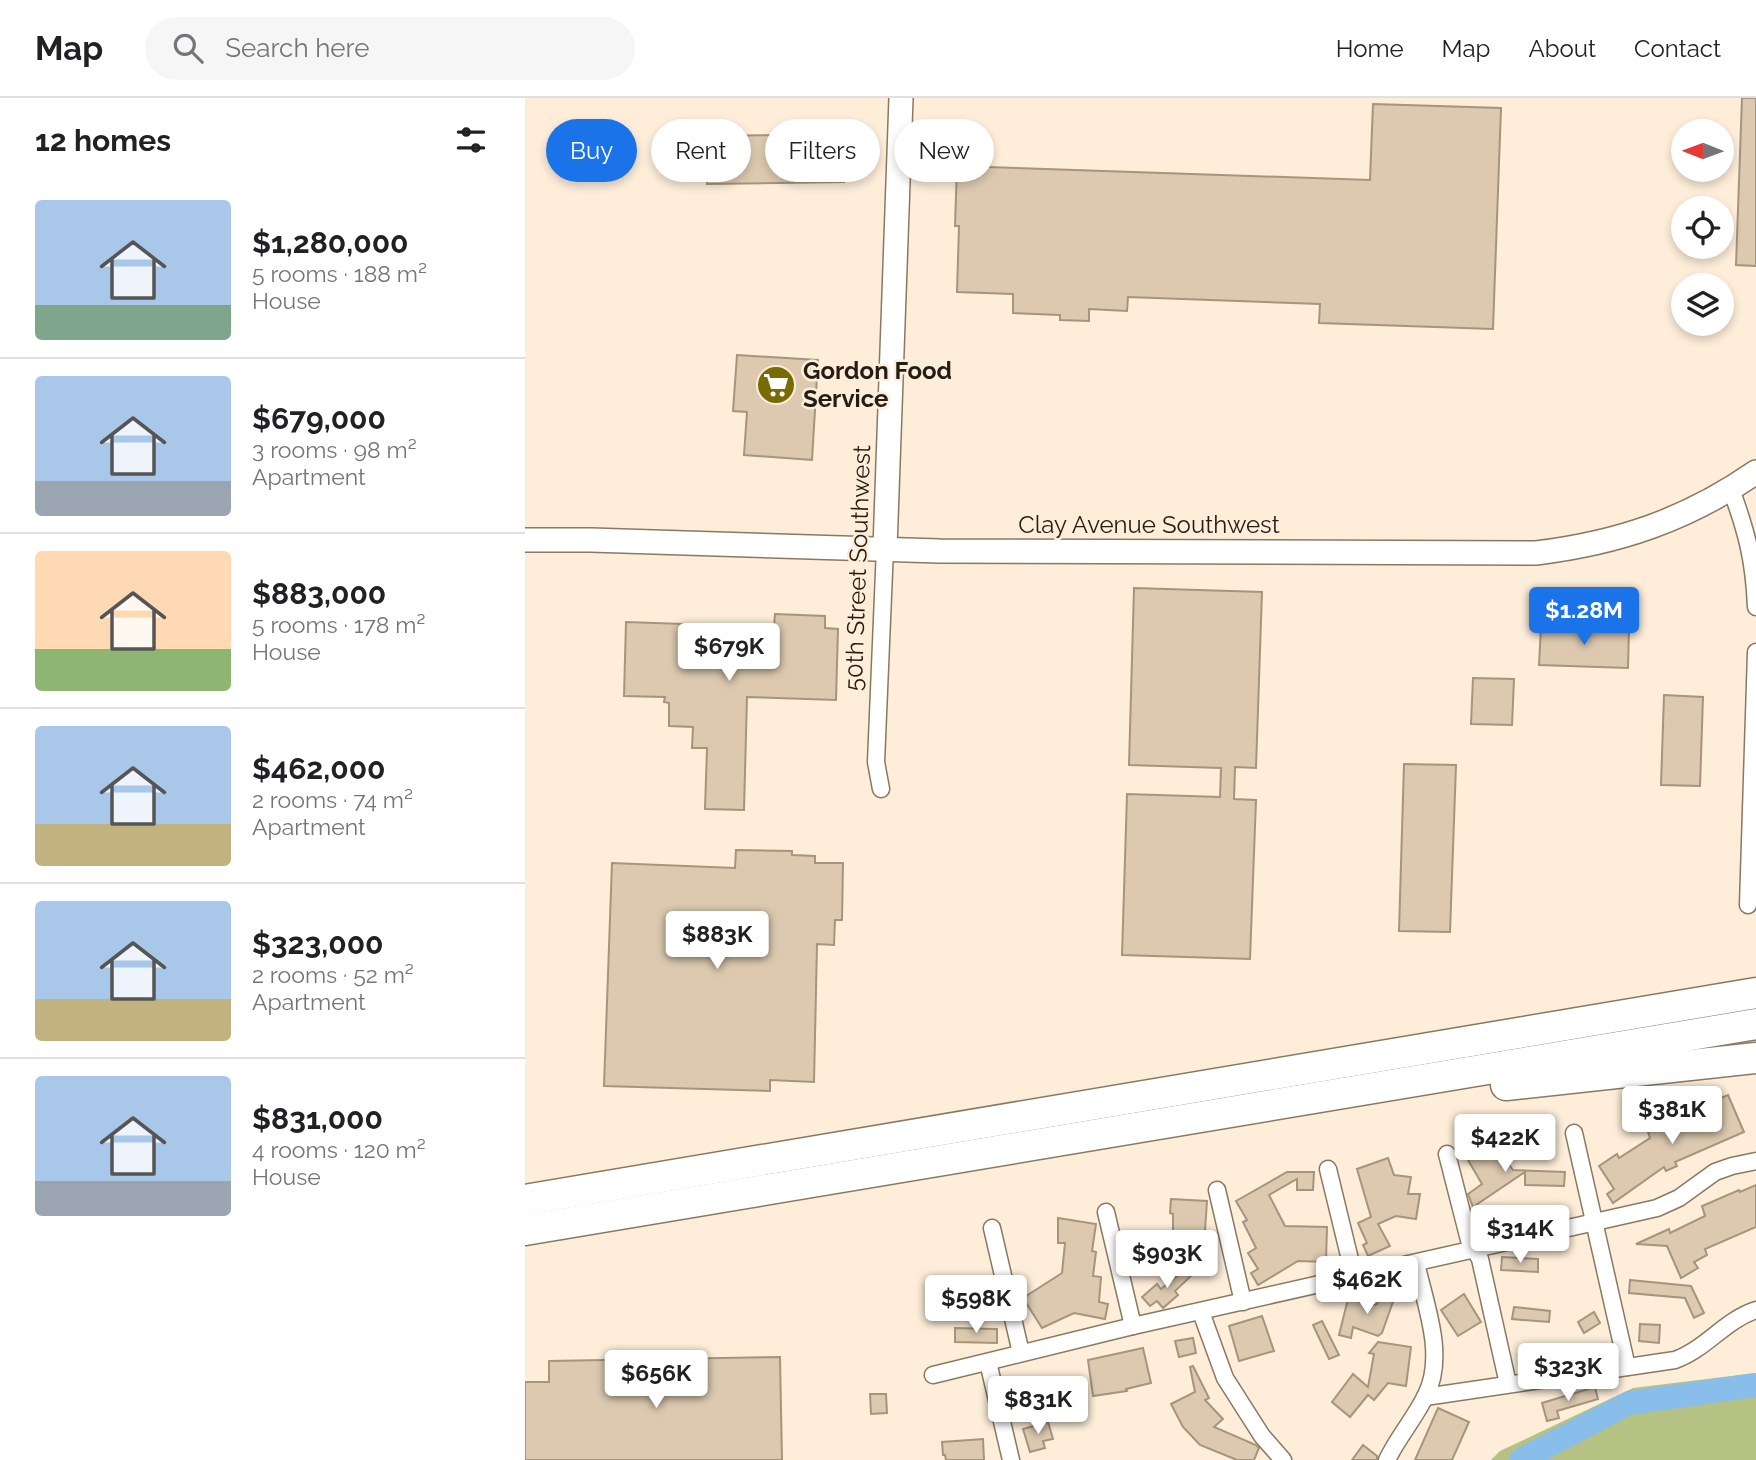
<!DOCTYPE html>
<html lang="en">
<head>
<meta charset="utf-8">
<style>
	body { margin:0; font-family:Raleway,sans-serif; background:#f6f6f6; color:#202124; height:100vh; display:flex; flex-direction:column; font-size:26px; white-space:nowrap }
	* { box-sizing:border-box; margin:0 }
	p { font-size:23px; color:#757577 }
	.icon { flex:none; width:38px; height:38px; fill:none; stroke:currentColor; stroke-width:2; stroke-linecap:round; stroke-linejoin:round }
	.map { position:relative; flex:1; overflow:hidden }
	.sheet { display:flex; flex-direction:column; background:#fff; width:525px }
	.sheet>* { flex:none }
	.hud { position:absolute; left:21px; top:21px; width:665px; height:63px; display:flex; gap:14px }
	.needle { width:46px; rotate:271deg }
	.buttons { position:absolute; left:1146px; top:21px; display:grid; gap:14px }
	.buttons a { display:grid; place-items:center; width:63px; height:63px; border-radius:50%; background:#fff; box-shadow:0 4px 10px #0003; font-size:35px }
	.price { position:absolute; translate:-50% -60px; padding:0 16px; border-radius:7px; background:#fff; color:#222; font-size:23px; line-height:46px; filter:drop-shadow(0 2px 4px #0008) }
	.price::after { content:''; position:absolute; left:50%; top:42px; width:21px; height:16px; margin-left:-10px; background:inherit; clip-path:polygon(0 0,100% 0,50% 100%) }
	.price.current { background:#1a73e8; color:#fff }
	ul { padding:0; list-style:none }
	li { display:flex; align-items:center; gap:21px; height:175px; padding:0 35px }
	li+li { border-top:2px solid #e0e0e0 }
	li span { display:grid; place-items:center; flex:none; width:196px; height:140px; border-radius:7px; color:#555 }
	li>.icon { margin-inline-start:auto }
	span .icon { width:84px; height:84px; fill:#fffc; stroke-width:1 }
	li b { font-size:30px }
	h2 { display:flex; justify-content:space-between; align-items:center; height:84px; padding:0 35px; font-size:30px }
	.tag { padding:0 24px; border-radius:32px; background:#fff; box-shadow:0 4px 10px #0003; font-size:24px; line-height:63px }
	.tag.current { background:#1a73e8; color:#fff }
	header { display:flex; align-items:center; gap:42px; box-sizing:border-box; height:98px; padding:0 35px; background:#fff; border-bottom:2px solid #e0e0e0 }
	header strong { font-size:33px }
	nav { display:flex; gap:38px; margin-inline-start:auto; font-size:24px }
	.search { width:490px; height:63px; background:#f6f6f6; display:flex; align-items:center; gap:18px; box-sizing:border-box; padding:0 24px; border-radius:38px; color:#757577; font-size:26px }
	main { display:flex; flex:1; min-height:0 }
	.map>svg:first-child { display:block }
	.forest { fill:#b5c284 }
	.lines { fill:none; stroke-linecap:round; stroke-linejoin:round }
	.river { stroke:#89bdea; stroke-width:24 }
	.building { fill:#dcc9b0; stroke:#a6947c; stroke-width:2 }
	.street-casing { stroke:#8a7962; stroke-width:19 }
	.secondary-casing { stroke:#8a7962; stroke-width:26 }
	.highway-casing { stroke:#8a7962; stroke-width:33 }
	.street { stroke:#fff; stroke-width:16 }
	.secondary { stroke:#fff; stroke-width:23 }
	.highway { stroke:#fff; stroke-width:30 }
	.labels { text-anchor:middle; stroke-width:5; stroke-linejoin:round; paint-order:stroke }
	.poi-label { font-size:24px; font-weight:bold; fill:#241d14; stroke:#fdedd9; text-anchor:start }
	.street-label { font-size:24px; fill:#241d14; stroke:#fdedd9 }
</style>
</head>
<body>
<header>
<strong>Map</strong>
<div class="search"><svg class="icon" aria-label="search" viewBox="0 0 24 24"><circle cx="10" cy="10" r="6"/><path d="M15 15l6 6"/></svg>Search here</div>
<nav><a>Home</a><a>Map</a><a>About</a><a>Contact</a></nav>
</header>
<main>
<section class="sheet">
<h2>12 homes<svg class="icon" aria-label="filters" viewBox="0 0 24 24"><path d="M4 7h16M4 17h16"/><circle cx="9" cy="7" r="2"/><circle cx="15" cy="17" r="2"/></svg></h2>
<ul>
<li><span style="background:linear-gradient(#a9c7e8 75%,#7fa58c 0)"><svg class="icon" aria-label="home" viewBox="0 0 24 24"><path d="M3 11l9-7 9 7M6 9v11h12V9"/></svg></span><div><b>$1,280,000</b><p>5 rooms · 188 m²</p><p>House</p></div></li>
<li><span style="background:linear-gradient(#a9c7e8 75%,#9aa5b1 0)"><svg class="icon" aria-label="home" viewBox="0 0 24 24"><path d="M3 11l9-7 9 7M6 9v11h12V9"/></svg></span><div><b>$679,000</b><p>3 rooms · 98 m²</p><p>Apartment</p></div></li>
<li><span style="background:linear-gradient(#ffd9b3 70%,#8fb573 0)"><svg class="icon" aria-label="home" viewBox="0 0 24 24"><path d="M3 11l9-7 9 7M6 9v11h12V9"/></svg></span><div><b>$883,000</b><p>5 rooms · 178 m²</p><p>House</p></div></li>
<li><span style="background:linear-gradient(#a9c7e8 70%,#c2b280 0)"><svg class="icon" aria-label="home" viewBox="0 0 24 24"><path d="M3 11l9-7 9 7M6 9v11h12V9"/></svg></span><div><b>$462,000</b><p>2 rooms · 74 m²</p><p>Apartment</p></div></li>
<li><span style="background:linear-gradient(#a9c7e8 70%,#c2b280 0)"><svg class="icon" aria-label="home" viewBox="0 0 24 24"><path d="M3 11l9-7 9 7M6 9v11h12V9"/></svg></span><div><b>$323,000</b><p>2 rooms · 52 m²</p><p>Apartment</p></div></li>
<li><span style="background:linear-gradient(#a9c7e8 75%,#9aa5b1 0)"><svg class="icon" aria-label="home" viewBox="0 0 24 24"><path d="M3 11l9-7 9 7M6 9v11h12V9"/></svg></span><div><b>$831,000</b><p>4 rooms · 120 m²</p><p>House</p></div></li>
</ul>
</section>
<div class="map">
<svg width="1231" height="1362" viewBox="0 0 1231 1362">
	<rect width="100%" height="100%" fill="#fdedd9"/>
	<polygon class="forest" points="1231,1275 1231,1362 966,1362 975,1353 1108,1290"/>
	<g class="lines">
		<polyline class="river" points="996,1362 1104,1305 1231,1287"/>
	</g>
	<g class="building">
		<polygon points="1217,0 1231,0 1231,168 1211,167"/>
		<polygon points="848,6 976,10 968,231 794,225 795,206 603,199 602,213 564,211 564,223 535,222 535,217 488,215 488,196 432,194 434,128 430,128 432,68 845,82"/>
		<polygon points="318,36 319,84 182,86 182,38"/>
		<polygon points="212,257 293,262 287,362 219,357 222,314 208,313"/>
		<polygon points="609,490 737,494 731,670 710,669 709,701 731,702 725,861 597,857 602,696 695,699 696,670 604,667"/>
		<polygon points="250,516 300,518 300,530 313,531 311,602 222,599 219,712 180,711 182,650 167,650 168,629 144,628 144,605 139,604 140,599 99,598 101,524 249,529"/>
		<polygon points="1016,528 1104,531 1103,570 1014,567"/>
		<polygon points="948,580 989,581 987,627 946,626"/>
		<polygon points="1139,597 1178,599 1175,688 1136,687"/>
		<polygon points="879,666 931,667 925,834 874,833"/>
		<polygon points="211,752 267,753 267,757 290,758 290,765 318,765 317,822 310,822 309,847 292,846 289,984 245,982 245,993 79,988 87,765 210,770"/>
		<polygon points="1203,997 1219,1034 1150,1064 1152,1068 1141,1073 1139,1069 1088,1105 1082,1096 1089,1091 1074,1068 1092,1056 1094,1060 1125,1040 1123,1034 1172,1015 1170,1011"/>
		<polygon points="974,1043 980,1053 976,1055 988,1072 1040,1074 1039,1088 1000,1087 1000,1074 948,1109 943,1096 957,1086 943,1062"/>
		<polygon points="863,1060 869,1077 886,1079 883,1096 895,1096 891,1121 871,1118 853,1126 865,1148 843,1158 838,1147 842,1145 833,1125 846,1119 832,1071"/>
		<polygon points="762,1074 789,1074 788,1092 772,1092 772,1081 744,1097 760,1128 802,1129 801,1164 773,1163 733,1187 726,1175 733,1171 723,1155 731,1150 718,1124 722,1122 711,1103"/>
		<polygon points="1231,1087 1231,1129 1180,1151 1182,1157 1169,1164 1173,1170 1156,1180 1142,1148 1111,1146 1144,1131 1145,1135 1180,1118 1177,1108 1214,1092 1215,1094"/>
		<polygon points="646,1101 682,1103 680,1133 684,1133 683,1166 653,1162 656,1141 648,1141 648,1116 645,1115"/>
		<polygon points="533,1120 571,1126 567,1153 571,1154 568,1178 576,1179 574,1204 583,1206 580,1221 549,1215 517,1230 498,1200 537,1175 540,1145 533,1145"/>
		<polygon points="977,1159 1013,1161 1013,1174 976,1172"/>
		<polygon points="661,1170 667,1177 650,1193 653,1197 638,1210 632,1203 625,1208 617,1199 632,1186 636,1191"/>
		<polygon points="1105,1182 1166,1188 1179,1215 1169,1220 1160,1200 1104,1195"/>
		<polygon points="856,1194 870,1198 857,1235 853,1238 828,1229 826,1240 814,1237 823,1201 849,1207 852,1206"/>
		<polygon points="939,1196 956,1224 933,1238 916,1212"/>
		<polygon points="989,1209 1025,1213 1024,1224 987,1221"/>
		<polygon points="1069,1214 1075,1225 1059,1235 1053,1224"/>
		<polygon points="737,1218 749,1253 714,1263 704,1228"/>
		<polygon points="797,1223 814,1257 804,1261 788,1227"/>
		<polygon points="1115,1226 1135,1227 1134,1245 1114,1243"/>
		<polygon points="430,1230 472,1231 472,1245 430,1244"/>
		<polygon points="668,1240 671,1255 654,1259 650,1243"/>
		<polygon points="853,1244 886,1249 881,1288 863,1285 849,1302 843,1297 825,1319 807,1304 828,1276 843,1289 849,1256 844,1255"/>
		<polygon points="618,1250 626,1285 601,1291 602,1293 568,1298 563,1262"/>
		<polygon points="255,1259 257,1362 0,1362 0,1284 24,1284 24,1263"/>
		<polygon points="668,1268 684,1300 680,1302 698,1321 689,1329 731,1347 734,1350 729,1362 712,1362 675,1347 658,1329 646,1306 670,1294 665,1269"/>
		<polygon points="1070,1289 1073,1301 1032,1313 1034,1320 1022,1323 1017,1305"/>
		<polygon points="345,1296 361,1296 362,1315 346,1316"/>
		<polygon points="498,1297 500,1314 488,1316 486,1298"/>
		<polygon points="913,1310 944,1324 927,1362 890,1362"/>
		<polygon points="523,1324 528,1341 518,1343 520,1350 505,1354 498,1331"/>
		<polygon points="458,1341 459,1362 421,1362 420,1357 418,1357 417,1344"/>
		<polygon points="838,1347 852,1358 852,1362 827,1362"/>
	</g>
	<g class="lines">
		<defs>
			<g id="street">
				<path d="M 1206,391 C 1222,435 1229,462 1231,509"/>
				<polyline points="356,691 351,664 360,450"/>
				<polyline points="1223,807 1231,554"/>
				<polyline points="1049,1035 1102,1269"/>
				<polyline points="922,1056 944,1142 955,1161 983,1286"/>
				<polyline points="803,1071 829,1178"/>
				<polyline points="692,1092 718,1204"/>
				<polyline points="581,1114 608,1228"/>
				<polyline points="467,1130 496,1255"/>
				<polyline points="676,1214 700,1280 737,1338 758,1362"/>
				<polyline points="463,1264 486,1362"/>
				<polyline points="408,1277 608,1228 1132,1110 1154,1100 1190,1074 1207,1068 1231,1063"/>
				<path d="M 900,1299 L 1150,1262 C 1181,1251 1200,1222 1231,1212"/>
				<path d="M 862,1362 C 873,1339 890,1320 901,1297 C 921,1257 900,1206 891,1165"/>
			</g>
			<g id="secondary">
				<path d="M 0,442 L 66,442 L 414,453 L 1011,455 C 1093,445 1162,422 1231,374"/>
				<polyline points="360,450 376,0"/>
			</g>
			<g id="highway">
				<polyline points="981,987 1231,960"/>
				<polyline points="0,1102 1231,895"/>
				<polyline points="0,1132 1231,926"/>
			</g>
		</defs>
		<use href="#street" class="street-casing"/>
		<use href="#secondary" class="secondary-casing"/>
		<use href="#highway" class="highway-casing"/>
		<use href="#street" class="street"/>
		<use href="#secondary" class="secondary"/>
		<use href="#highway" class="highway"/>
	</g>
	<defs>
		<symbol id="supermarket-disc" viewBox="-11 -11 22 22"><circle r="9.5" fill="#786b04" stroke="#fdedd9"/><path d="M-6-5.5h2.5l.6 2H6L4.5 2H-2.5L-4.4-4H-6ZM-1.5 3.2a1.3 1.3 0 1 0 .1 0ZM3 3.2a1.3 1.3 0 1 0 .1 0Z" fill="#fff"/></symbol>
	</defs>
	<g fill-rule="evenodd">
		<use href="#supermarket-disc" x="229" y="265" width="44" height="44"/>
	</g>
	<g class="labels">
		<g class="poi-label">
			<text x="278" y="281">Gordon Food<tspan x="278" dy="28">Service</tspan></text>
		</g>
		<g class="street-label">
			<text x="624" y="435">Clay Avenue Southwest</text>
			<text transform="translate(333 470) rotate(-88)" y="8">50th Street Southwest</text>
		</g>
	</g>
</svg>
<div class="buttons">
<a><svg class="needle" viewBox="-14 -14 28 28"><path d="M0-13l5 13h-10z" fill="#e53935"/><path d="M0 13l5-13h-10z" fill="#757577"/></svg></a>
<a><svg class="icon" aria-label="locate" viewBox="0 0 24 24"><circle cx="12" cy="12" r="6"/><path d="M12 2v4M12 18v4M2 12h4M18 12h4"/></svg></a>
<a><svg class="icon" aria-label="layers" viewBox="0 0 24 24"><path d="M12 4l9 5-9 5-9-5zM3 14l9 5 9-5"/></svg></a>
</div>
<b class="price current" style="left:1059px;top:549px">$1.28M</b>
<b class="price" style="left:204px;top:585px">$679K</b>
<b class="price" style="left:192px;top:873px">$883K</b>
<b class="price" style="left:1147px;top:1048px">$381K</b>
<b class="price" style="left:980px;top:1076px">$422K</b>
<b class="price" style="left:995px;top:1167px">$314K</b>
<b class="price" style="left:642px;top:1192px">$903K</b>
<b class="price" style="left:842px;top:1218px">$462K</b>
<b class="price" style="left:451px;top:1237px">$598K</b>
<b class="price" style="left:1043px;top:1305px">$323K</b>
<b class="price" style="left:131px;top:1312px">$656K</b>
<b class="price" style="left:513px;top:1338px">$831K</b>
<div class="hud">
<a class="tag current">Buy</a>
<a class="tag">Rent</a>
<a class="tag">Filters</a>
<a class="tag">New</a>
</div>
</div>
</main>
</body>
</html>
